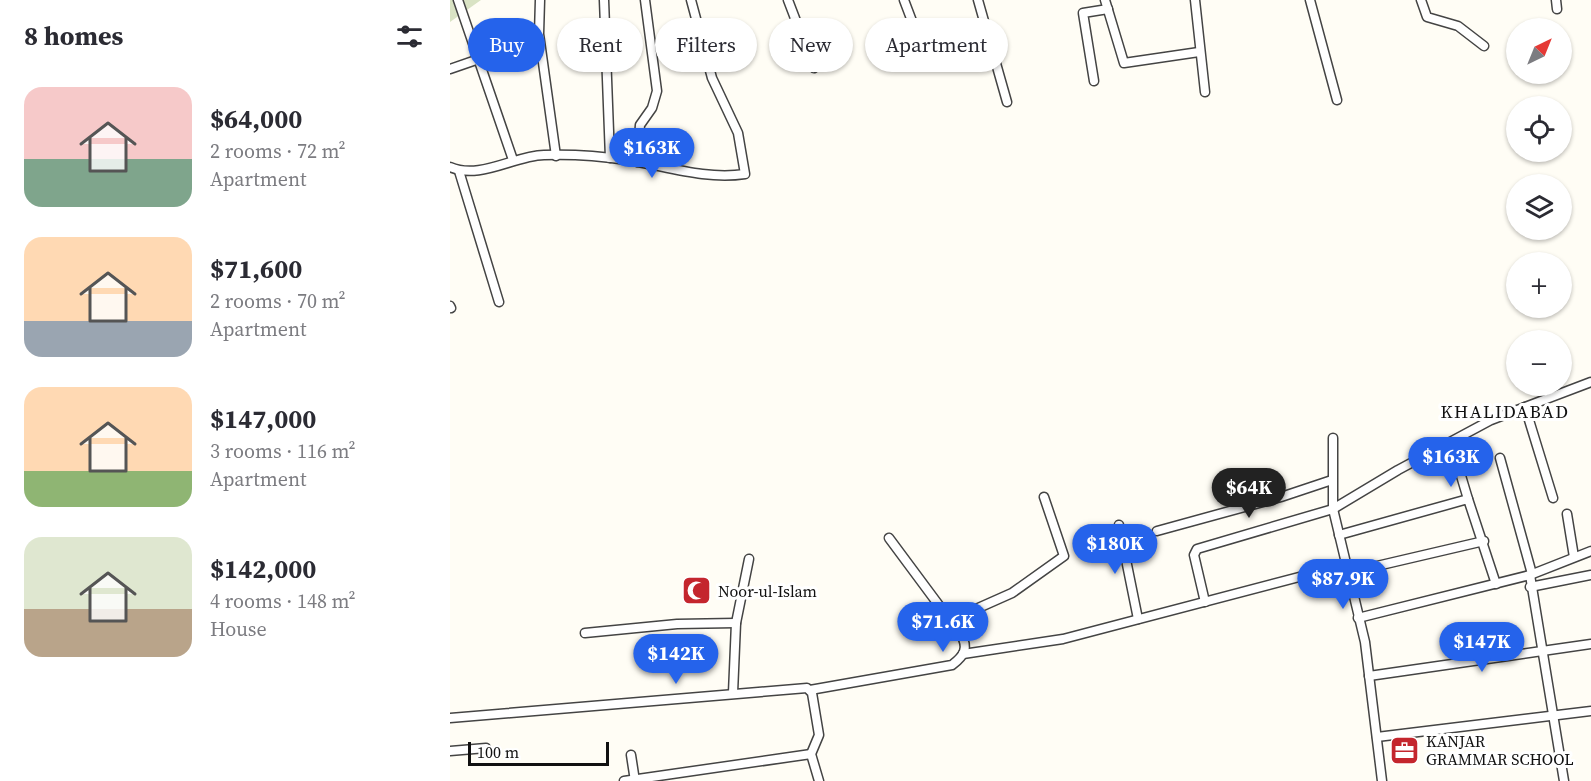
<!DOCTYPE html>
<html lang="en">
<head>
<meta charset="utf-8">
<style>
	body { margin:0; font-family:"Source Serif 4",serif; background:#f7f7f7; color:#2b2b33; height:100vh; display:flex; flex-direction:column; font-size:22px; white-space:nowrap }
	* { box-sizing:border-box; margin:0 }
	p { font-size:20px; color:#7c7c81 }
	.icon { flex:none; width:33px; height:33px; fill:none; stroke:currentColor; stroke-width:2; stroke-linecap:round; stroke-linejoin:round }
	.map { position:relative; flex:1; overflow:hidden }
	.drawer { display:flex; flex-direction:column; background:#fff; width:450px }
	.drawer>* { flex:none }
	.top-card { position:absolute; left:18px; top:18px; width:570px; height:54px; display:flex; gap:12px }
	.needle { width:39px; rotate:43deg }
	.tools { position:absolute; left:1056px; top:18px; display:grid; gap:12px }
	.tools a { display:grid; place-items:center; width:66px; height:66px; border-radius:50%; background:#fff; box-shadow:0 2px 4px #0004; font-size:30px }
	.scale { position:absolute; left:18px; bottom:15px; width:141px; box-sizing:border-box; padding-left:6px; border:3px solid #111; border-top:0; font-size:16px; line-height:21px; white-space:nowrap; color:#111; -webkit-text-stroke:4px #fff; paint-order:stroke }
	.price { position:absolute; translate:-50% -51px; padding:0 14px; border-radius:21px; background:#2563eb; color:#fff; font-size:20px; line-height:39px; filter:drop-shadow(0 2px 3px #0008) }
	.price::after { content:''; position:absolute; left:50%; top:36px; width:18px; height:14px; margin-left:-9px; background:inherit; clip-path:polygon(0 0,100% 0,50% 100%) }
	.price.on { background:#222; color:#fff }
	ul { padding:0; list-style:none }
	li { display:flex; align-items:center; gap:18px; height:150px; padding:0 24px }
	li span { display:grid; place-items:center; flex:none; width:168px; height:120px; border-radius:18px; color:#555 }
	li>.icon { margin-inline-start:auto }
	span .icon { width:72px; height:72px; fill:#fffc; stroke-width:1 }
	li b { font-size:26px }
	h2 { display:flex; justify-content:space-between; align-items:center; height:72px; padding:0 24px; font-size:26px }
	.pill { padding:0 21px; border-radius:27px; background:#fff; box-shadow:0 2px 4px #0004; font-size:21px; line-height:54px }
	.pill.on { background:#2563eb; color:#fff }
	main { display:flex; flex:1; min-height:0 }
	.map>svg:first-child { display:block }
	.cemetery { fill:#d9e3c4 }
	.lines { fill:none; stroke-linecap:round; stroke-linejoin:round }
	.street-casing { stroke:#444; stroke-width:11 }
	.street { stroke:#fff; stroke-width:8 }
	.labels { text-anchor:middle; stroke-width:6; stroke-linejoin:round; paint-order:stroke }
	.poi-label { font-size:16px; fill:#111; stroke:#fff; text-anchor:start }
	.neighbourhood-label { font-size:18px; letter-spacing:1.5px; fill:#111; stroke:#fff }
</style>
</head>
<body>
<main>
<section class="drawer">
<h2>8 homes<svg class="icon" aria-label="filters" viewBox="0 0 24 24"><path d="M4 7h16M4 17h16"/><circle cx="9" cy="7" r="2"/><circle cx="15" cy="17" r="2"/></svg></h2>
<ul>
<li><span style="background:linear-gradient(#f6c9c9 60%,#7fa58c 0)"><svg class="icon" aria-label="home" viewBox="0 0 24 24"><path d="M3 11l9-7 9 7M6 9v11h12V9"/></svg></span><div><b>$64,000</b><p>2 rooms · 72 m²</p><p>Apartment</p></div></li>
<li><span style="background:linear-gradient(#ffd9b3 70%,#9aa5b1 0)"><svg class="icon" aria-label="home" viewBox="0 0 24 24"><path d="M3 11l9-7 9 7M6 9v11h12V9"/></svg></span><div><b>$71,600</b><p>2 rooms · 70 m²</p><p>Apartment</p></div></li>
<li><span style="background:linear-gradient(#ffd9b3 70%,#8fb573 0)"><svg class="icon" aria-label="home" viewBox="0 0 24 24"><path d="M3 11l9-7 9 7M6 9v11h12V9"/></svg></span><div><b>$147,000</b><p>3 rooms · 116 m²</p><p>Apartment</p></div></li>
<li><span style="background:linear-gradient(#dfe7d0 60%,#b9a48a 0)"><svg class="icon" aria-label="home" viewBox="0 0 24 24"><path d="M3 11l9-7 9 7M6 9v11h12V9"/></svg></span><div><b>$142,000</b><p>4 rooms · 148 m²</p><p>House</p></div></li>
</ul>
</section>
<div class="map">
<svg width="1141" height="781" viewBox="0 0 1141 781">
	<rect width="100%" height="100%" fill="#fffdf5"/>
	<polygon class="cemetery" points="0,0 31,0 0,22"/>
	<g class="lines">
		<defs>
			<g id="street">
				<polyline points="8,0 63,160"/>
				<polyline points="90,0 89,34 106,156"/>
				<polyline points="154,0 160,158"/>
				<polyline points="338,0 364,68"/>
				<polyline points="454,0 479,66"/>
				<polyline points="528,0 557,102"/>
				<polyline points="655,0 674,63 749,52"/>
				<polyline points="745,0 755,92"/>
				<polyline points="860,0 887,100"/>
				<polyline points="971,0 977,17 1008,26 1034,46"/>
				<polyline points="1106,0 1107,9"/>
				<polyline points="0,69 29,59"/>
				<polyline points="644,81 633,13 658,9"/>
				<polyline points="187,162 190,125 202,108 207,91 195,0"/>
				<path d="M 0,167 C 30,180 63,156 94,155 C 121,154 150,156 177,160 C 216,166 255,180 295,174 L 288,133 L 262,78 L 241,0"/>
				<polyline points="9,171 49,302"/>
				<polyline points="0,306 1,308"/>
				<polyline points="1075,407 1103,498"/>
				<polyline points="883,438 883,509 915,642 932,781"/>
				<polyline points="1050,458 1082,574"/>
				<polyline points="1009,469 1018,499"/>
				<polyline points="1117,514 1124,557"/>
				<polyline points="669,525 688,619"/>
				<polyline points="707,531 831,497 882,480"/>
				<polyline points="889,535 1018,499 1046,584"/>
				<polyline points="897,573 1034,541"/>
				<polyline points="1080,575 1114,781"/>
				<polyline points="1080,587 1141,575"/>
				<polyline points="755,602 744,555 747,549 883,509 948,470 1041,420 1141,382"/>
				<polyline points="908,618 1080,575 1141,551"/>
				<polyline points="135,633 227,624 286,623"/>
				<polyline points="511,635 517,613 562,593 614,556 594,497"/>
				<polyline points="513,654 613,639 895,565"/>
				<polyline points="919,676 1141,644"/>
				<path d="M 360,690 L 502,665 C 514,656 519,648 511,635 L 439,538"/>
				<polyline points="283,693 286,623 299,559"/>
				<polyline points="0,718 357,688 362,693 369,735 361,754 369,781"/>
				<polyline points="927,737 1141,711"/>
				<polyline points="0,751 36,748"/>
				<polyline points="181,755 185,781"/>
				<polyline points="174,781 361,754"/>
			</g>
		</defs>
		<use href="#street" class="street-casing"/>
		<use href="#street" class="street"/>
	</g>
	<defs>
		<symbol id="mosque-square" viewBox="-11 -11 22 22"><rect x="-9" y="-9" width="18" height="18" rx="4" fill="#c4262e" stroke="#fff"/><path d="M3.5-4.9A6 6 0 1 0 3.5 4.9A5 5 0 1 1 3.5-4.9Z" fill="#fff"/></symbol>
		<symbol id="office-square" viewBox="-11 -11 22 22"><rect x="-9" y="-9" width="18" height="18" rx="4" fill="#c4262e" stroke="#fff"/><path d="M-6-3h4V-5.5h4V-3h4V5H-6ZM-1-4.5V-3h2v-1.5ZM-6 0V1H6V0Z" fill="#fff"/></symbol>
	</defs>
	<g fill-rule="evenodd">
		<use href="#mosque-square" x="230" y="574" width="33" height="33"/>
		<use href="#office-square" x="938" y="734" width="33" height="33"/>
	</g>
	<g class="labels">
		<g class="poi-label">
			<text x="268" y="597">Noor-ul-Islam</text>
			<text x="976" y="747">KANJAR<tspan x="976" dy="18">GRAMMAR SCHOOL</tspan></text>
		</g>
		<g class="neighbourhood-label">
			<text x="1055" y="418">KHALIDABAD</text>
		</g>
	</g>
</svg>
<div class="tools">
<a><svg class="needle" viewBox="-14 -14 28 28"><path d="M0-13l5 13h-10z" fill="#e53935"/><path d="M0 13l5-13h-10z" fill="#7c7c81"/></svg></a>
<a><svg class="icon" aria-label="locate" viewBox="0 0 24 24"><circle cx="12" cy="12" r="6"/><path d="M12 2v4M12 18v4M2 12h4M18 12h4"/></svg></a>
<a><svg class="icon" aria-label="layers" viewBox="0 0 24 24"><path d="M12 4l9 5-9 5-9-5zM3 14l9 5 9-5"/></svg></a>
<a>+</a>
<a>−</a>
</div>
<div class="scale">100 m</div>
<b class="price" style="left:202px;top:179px">$163K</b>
<b class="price" style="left:1001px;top:488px">$163K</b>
<b class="price on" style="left:799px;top:519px">$64K</b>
<b class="price" style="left:665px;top:575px">$180K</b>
<b class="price" style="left:893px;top:610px">$87.9K</b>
<b class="price" style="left:493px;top:653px">$71.6K</b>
<b class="price" style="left:1032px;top:673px">$147K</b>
<b class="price" style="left:226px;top:685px">$142K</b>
<div class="top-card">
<a class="pill on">Buy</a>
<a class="pill">Rent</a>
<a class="pill">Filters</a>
<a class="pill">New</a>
<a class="pill">Apartment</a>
</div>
</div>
</main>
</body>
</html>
